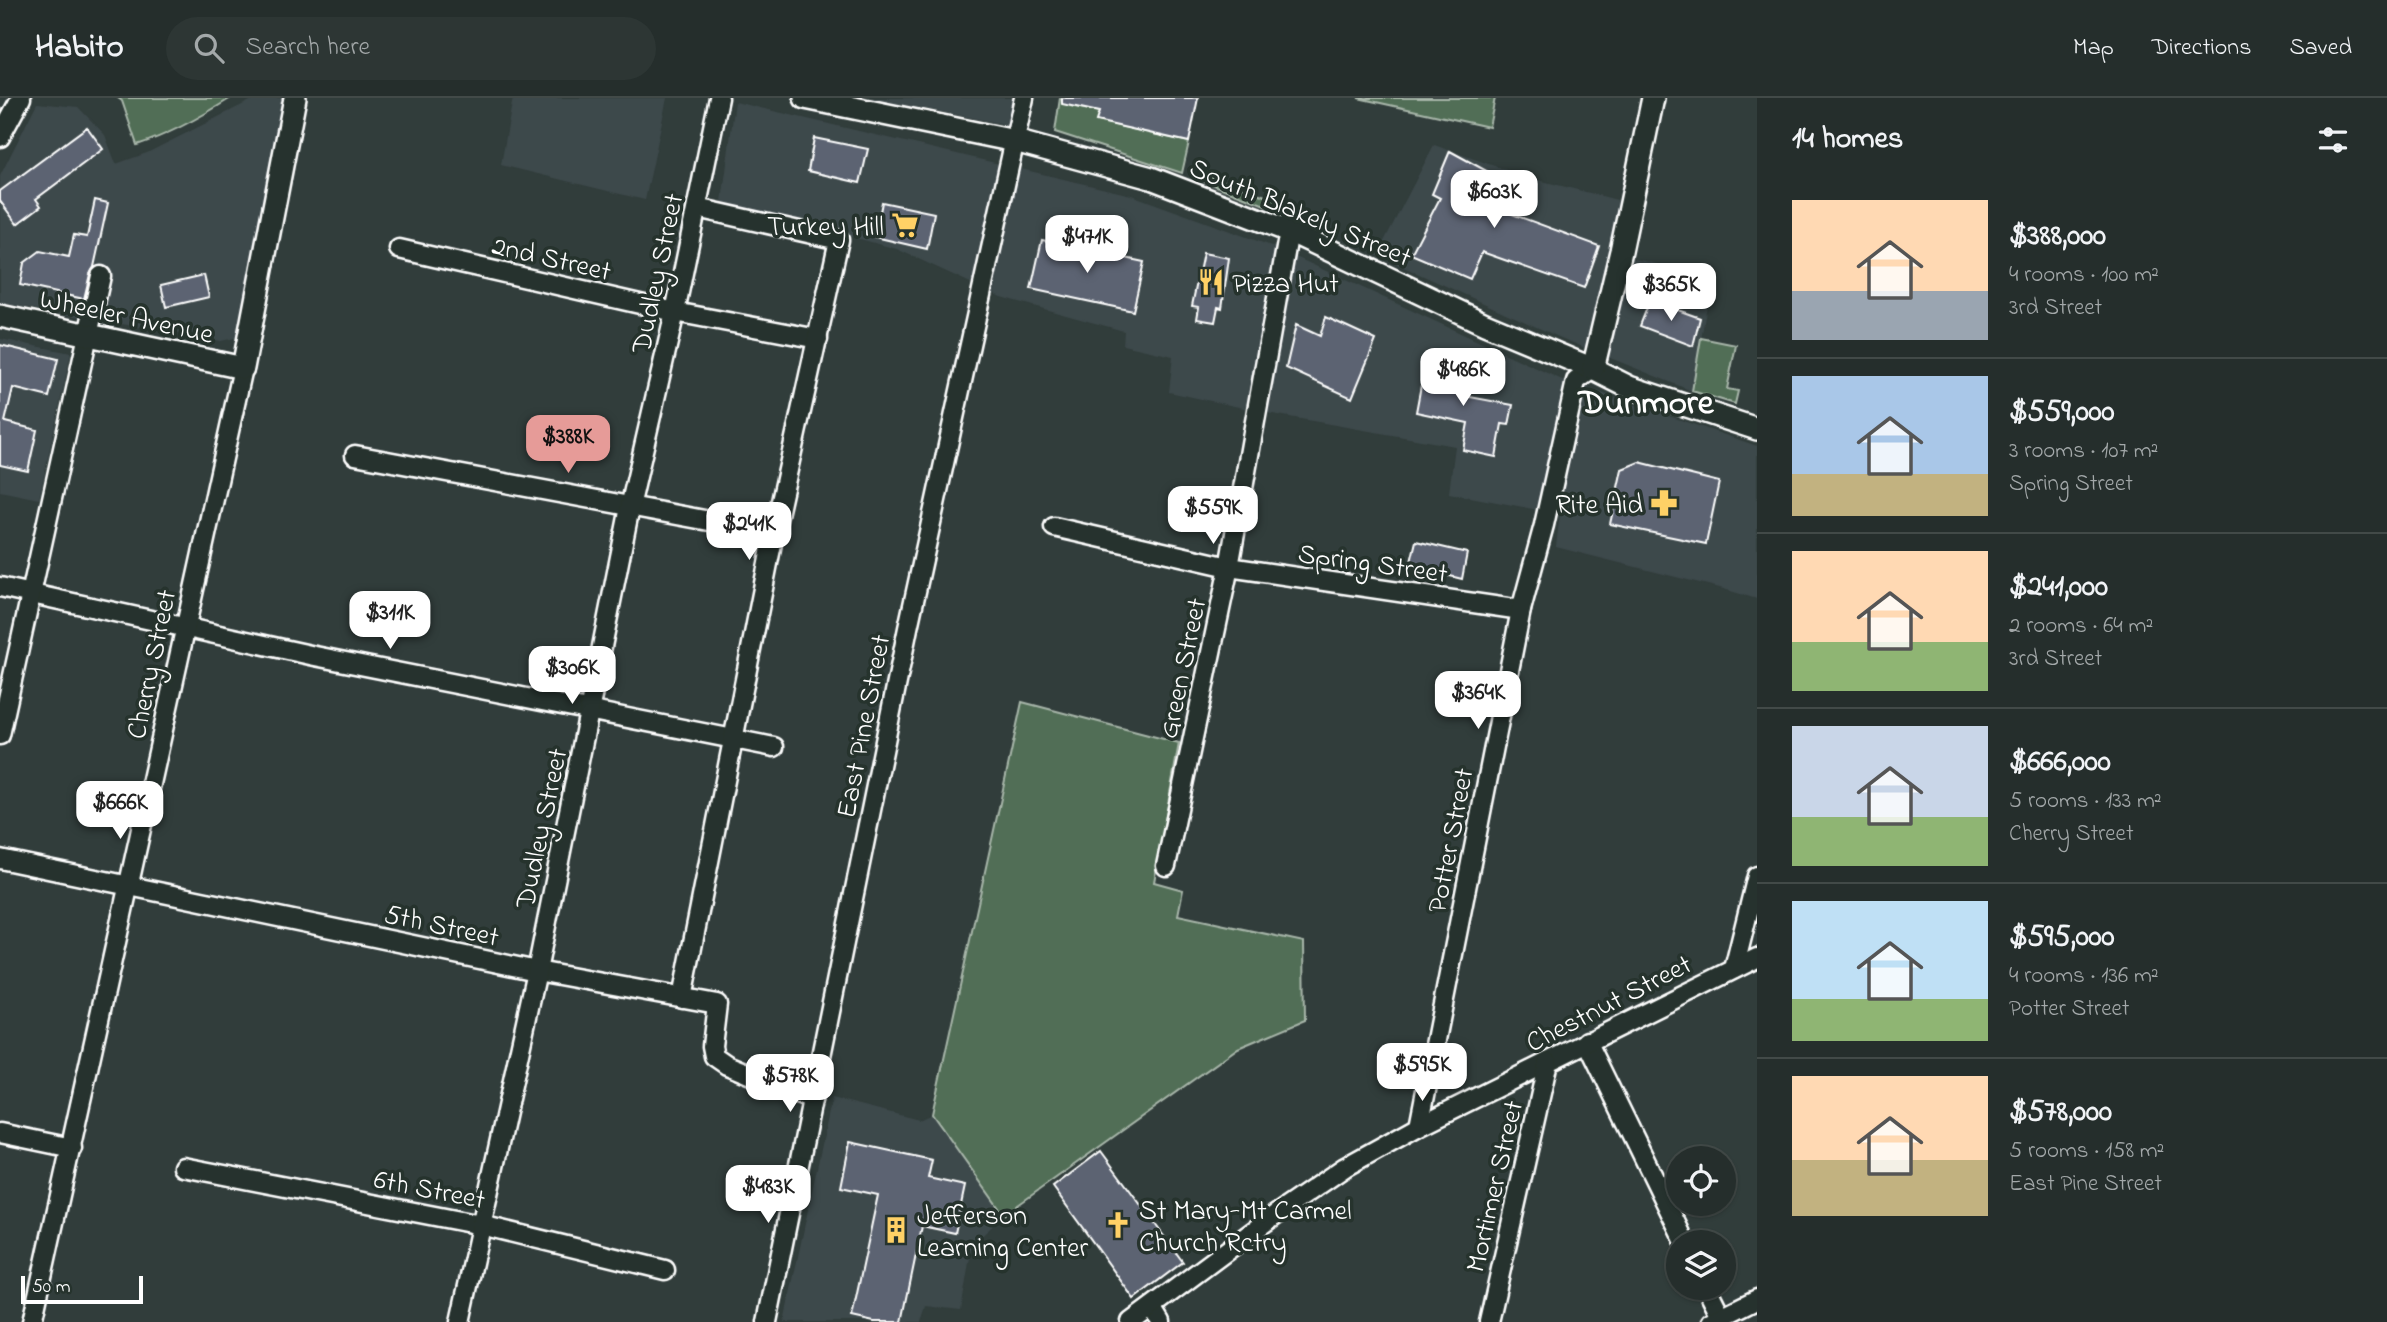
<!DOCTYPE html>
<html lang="en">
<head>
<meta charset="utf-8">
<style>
	body { margin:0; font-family:"Indie Flower",sans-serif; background:#2d3634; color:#f1f3f6; height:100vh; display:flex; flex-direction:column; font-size:26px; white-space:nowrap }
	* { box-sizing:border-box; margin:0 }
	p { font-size:23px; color:#a3a8a9 }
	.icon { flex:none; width:38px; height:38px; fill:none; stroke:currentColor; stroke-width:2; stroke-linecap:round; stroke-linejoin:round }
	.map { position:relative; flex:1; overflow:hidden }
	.side { display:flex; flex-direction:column; background:#252e2c; width:630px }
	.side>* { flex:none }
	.buttons { position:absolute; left:1666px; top:1048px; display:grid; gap:14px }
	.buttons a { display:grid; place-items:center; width:70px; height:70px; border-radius:50%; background:#252e2c; box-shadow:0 2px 5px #0004,0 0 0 2px #424a48; font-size:35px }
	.scale { position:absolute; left:21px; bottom:18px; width:122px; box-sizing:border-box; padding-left:7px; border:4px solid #fff; border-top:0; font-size:19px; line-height:24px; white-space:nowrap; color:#fff; -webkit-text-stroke:5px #26332d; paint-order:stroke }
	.price { position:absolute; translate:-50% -60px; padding:0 16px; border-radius:14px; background:#fff; color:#222; font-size:23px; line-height:46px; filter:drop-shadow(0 2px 4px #0008) }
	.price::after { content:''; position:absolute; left:50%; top:42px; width:21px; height:16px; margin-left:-10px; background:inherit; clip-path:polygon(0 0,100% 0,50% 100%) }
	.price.on { background:#e69b98; color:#111 }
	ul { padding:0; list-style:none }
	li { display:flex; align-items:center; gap:21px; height:175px; padding:0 35px }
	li+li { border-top:2px solid #424a48 }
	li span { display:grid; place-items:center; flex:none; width:196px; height:140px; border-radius:0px; color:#555 }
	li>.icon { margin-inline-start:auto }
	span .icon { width:84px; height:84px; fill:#fffc; stroke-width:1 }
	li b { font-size:30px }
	h2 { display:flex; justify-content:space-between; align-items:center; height:84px; padding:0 35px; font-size:30px }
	header { display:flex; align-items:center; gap:42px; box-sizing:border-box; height:98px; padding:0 35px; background:#252e2c; border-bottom:2px solid #424a48 }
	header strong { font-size:33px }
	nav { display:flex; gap:38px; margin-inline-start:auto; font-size:24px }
	.search { width:490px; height:63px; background:#2d3634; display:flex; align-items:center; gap:18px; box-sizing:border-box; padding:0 24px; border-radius:38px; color:#a3a8a9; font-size:26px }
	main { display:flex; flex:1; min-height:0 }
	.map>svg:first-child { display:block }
	.built { fill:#3e494c }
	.green { fill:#516e56; stroke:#a8b6aa; stroke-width:2 }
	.building { fill:#5c6472; stroke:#fff; stroke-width:2 }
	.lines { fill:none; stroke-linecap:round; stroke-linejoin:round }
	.minor-casing { stroke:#fff; stroke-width:23 }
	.major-casing { stroke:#fff; stroke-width:26 }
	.minor { stroke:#26332d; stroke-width:18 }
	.major { stroke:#26332d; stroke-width:21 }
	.labels { text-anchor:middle; stroke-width:7; stroke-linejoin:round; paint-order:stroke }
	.street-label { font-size:28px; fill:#fff; stroke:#26332d }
	.poi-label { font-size:28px; fill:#fff; stroke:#26332d; text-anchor:start }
	.district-label { font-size:35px; font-weight:bold; fill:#fff; stroke:#26332d }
</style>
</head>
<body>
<header>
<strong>Habito</strong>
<div class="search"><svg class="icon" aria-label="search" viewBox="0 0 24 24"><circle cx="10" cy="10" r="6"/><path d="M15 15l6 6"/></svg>Search here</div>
<nav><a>Map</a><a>Directions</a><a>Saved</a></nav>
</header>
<main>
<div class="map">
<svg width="1757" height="1224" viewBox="0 0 1757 1224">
	<rect width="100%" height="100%" fill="#313d3b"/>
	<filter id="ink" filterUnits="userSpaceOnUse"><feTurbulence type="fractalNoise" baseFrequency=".0143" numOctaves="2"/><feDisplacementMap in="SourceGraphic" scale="14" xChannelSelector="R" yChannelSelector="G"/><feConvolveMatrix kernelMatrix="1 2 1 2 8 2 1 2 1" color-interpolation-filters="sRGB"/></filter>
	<g filter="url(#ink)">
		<g class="built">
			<polygon points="256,0 285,0 239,239 221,243 0,205 0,78 37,5 78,9 105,37 116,66 147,55"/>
			<polygon points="513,0 667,0 645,102 501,67"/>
			<polygon points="867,0 1016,0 1009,27"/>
			<polygon points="735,4 1131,97 1274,149 1560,281 1757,348 1757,501 1724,491 1556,449 1560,416 1449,395 1455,348 1267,315 1169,294 1173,258 1123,247 1124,233 1001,199 897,151 722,104"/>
			<polygon points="1434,47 1526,79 1641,108 1630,160 1712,178 1692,293 1561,240 1377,157"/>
			<polygon points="0,241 71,255 39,401 0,393"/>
			<polygon points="832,1000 919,1022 932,1016 1004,1117 972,1147 961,1212 926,1208 921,1224 784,1224"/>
		</g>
		<g class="green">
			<path d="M 118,0 L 231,0 C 201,19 171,36 137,47 L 122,3 Z"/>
			<polygon points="1060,0 1071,3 1070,8 1099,14 1097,23 1189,44 1182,75 1055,34"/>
			<polygon points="1358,0 1495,0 1489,29"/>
			<polygon points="1205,76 1290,107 1288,116 1203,83"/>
			<polygon points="1701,240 1736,247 1727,291 1738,293 1735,306 1692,293"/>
			<polygon points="1022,604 1179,645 1154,784 1183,792 1178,817 1304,844 1305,922 1238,950 1004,1117 932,1016"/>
		</g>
		<g class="building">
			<polygon points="1062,0 1198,0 1189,44 1096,23 1099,14 1062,6"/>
			<polygon points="87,29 103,51 36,101 41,108 17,126 0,103 0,93"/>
			<polygon points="814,40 868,51 860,85 808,73"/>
			<polygon points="1450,53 1512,87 1501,112 1599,148 1584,190 1482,154 1470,181 1411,156 1440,100 1432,96"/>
			<polygon points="95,102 108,105 94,169 90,176 84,201 20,187 24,165 40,153 69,159 74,137 87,139"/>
			<polygon points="882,104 934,115 927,151 875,139"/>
			<polygon points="1042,142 1144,164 1133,213 1031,191"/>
			<polygon points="1203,155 1229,160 1222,210 1218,209 1215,224 1197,221 1199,209 1192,208"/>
			<polygon points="204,177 209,199 166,209 161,187"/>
			<polygon points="1650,202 1700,220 1693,248 1640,228"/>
			<polygon points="1326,219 1376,242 1352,300 1286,270 1296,227 1320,238"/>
			<polygon points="0,247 58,261 49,299 13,290 5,324 37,332 28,373 0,367"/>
			<polygon points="1425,266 1474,277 1470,299 1513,307 1509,327 1502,326 1496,359 1463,352 1468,325 1416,314"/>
			<polygon points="1639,364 1719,384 1706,446 1610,426 1622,371"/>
			<polygon points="1416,443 1467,455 1462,481 1410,468"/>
			<polygon points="850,1044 932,1062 928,1080 965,1088 955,1135 922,1128 902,1224 874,1224 852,1219 878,1097 841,1089"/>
			<polygon points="1101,1053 1183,1164 1134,1201 1053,1089"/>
		</g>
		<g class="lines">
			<defs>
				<g id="minor">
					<polyline points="0,39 21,0"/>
					<polyline points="399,151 675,214 818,241"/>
					<polyline points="355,357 774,435"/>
					<polyline points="1054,429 1229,469 1521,512"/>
					<polyline points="0,489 315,558 774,649"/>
					<polyline points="0,637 101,178"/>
					<polyline points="0,761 537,873 717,906 712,948 714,958 727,967 812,1002"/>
					<polyline points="1166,768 1229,469 1289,133"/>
					<polyline points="1734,871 1757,778"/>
					<polyline points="682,900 774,435 839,142 697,110"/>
					<polyline points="1587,943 1685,1144"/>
					<polyline points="1419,1028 1521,512 1544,427 1576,283 1593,271"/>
					<polyline points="0,1035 72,1050"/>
					<polyline points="183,1069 481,1127 665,1172"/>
					<polyline points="1707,1190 1724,1224"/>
					<polyline points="1152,1209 1161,1224"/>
					<polyline points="32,1224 243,270"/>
					<polyline points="460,1224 537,873 630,409 675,214 719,0"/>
					<polyline points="767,1224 908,530 1024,0"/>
					<polyline points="1131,1224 1275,1117 1345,1069 1419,1028 1757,860"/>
					<polyline points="1489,1224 1548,964"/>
					<polyline points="1711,1224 1757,1201"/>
				</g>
				<g id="major">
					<polyline points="805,0 1015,43 1151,80 1289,133 1485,226 1593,271 1629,289 1757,331"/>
					<polyline points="0,218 243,270 295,0"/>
					<polyline points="1593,271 1621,153 1653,0"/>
				</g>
			</defs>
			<use href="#minor" class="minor-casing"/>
			<use href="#major" class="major-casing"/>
			<use href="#minor" class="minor"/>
			<use href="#major" class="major"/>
		</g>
	</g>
	<defs>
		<symbol id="supermarket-bare" viewBox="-9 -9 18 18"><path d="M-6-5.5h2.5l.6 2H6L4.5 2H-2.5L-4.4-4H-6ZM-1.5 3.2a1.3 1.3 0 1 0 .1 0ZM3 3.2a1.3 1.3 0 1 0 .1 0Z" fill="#ffd166" stroke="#26332d" stroke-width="2.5" paint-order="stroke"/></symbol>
		<symbol id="restaurant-bare" viewBox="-9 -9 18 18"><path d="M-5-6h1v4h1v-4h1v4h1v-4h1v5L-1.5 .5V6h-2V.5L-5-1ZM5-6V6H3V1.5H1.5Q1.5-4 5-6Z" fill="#ffd166" stroke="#26332d" stroke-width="2.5" paint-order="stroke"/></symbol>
		<symbol id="pharmacy-bare" viewBox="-9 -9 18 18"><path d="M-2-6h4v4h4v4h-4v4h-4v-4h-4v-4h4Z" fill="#ffd166" stroke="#26332d" stroke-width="2.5" paint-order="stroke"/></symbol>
		<symbol id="church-bare" viewBox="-9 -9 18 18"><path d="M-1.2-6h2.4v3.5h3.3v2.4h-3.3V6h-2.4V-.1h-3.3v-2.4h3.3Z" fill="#ffd166" stroke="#26332d" stroke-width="2.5" paint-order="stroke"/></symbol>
		<symbol id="building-bare" viewBox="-9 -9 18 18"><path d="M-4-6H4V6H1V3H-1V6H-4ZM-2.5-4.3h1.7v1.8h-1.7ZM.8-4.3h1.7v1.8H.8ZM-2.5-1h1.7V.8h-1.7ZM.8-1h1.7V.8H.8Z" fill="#ffd166" stroke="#26332d" stroke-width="2.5" paint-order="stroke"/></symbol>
	</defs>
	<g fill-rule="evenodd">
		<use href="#supermarket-bare" x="886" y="108" width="38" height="38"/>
		<use href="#restaurant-bare" x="1192" y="165" width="38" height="38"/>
		<use href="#pharmacy-bare" x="1645" y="386" width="38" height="38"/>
		<use href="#church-bare" x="1099" y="1108" width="38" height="38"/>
		<use href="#building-bare" x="877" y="1113" width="38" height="38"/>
	</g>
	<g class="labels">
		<g class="street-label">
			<text transform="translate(1301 113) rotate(23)" y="10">South Blakely Street</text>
			<text transform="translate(552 159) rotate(13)" y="10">2nd Street</text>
			<text transform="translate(656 175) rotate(-78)" y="10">Dudley Street</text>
			<text transform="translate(127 217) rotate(12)" y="10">Wheeler Avenue</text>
			<text transform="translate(1373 464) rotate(8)" y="10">Spring Street</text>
			<text transform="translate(150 566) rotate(-78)" y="10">Cherry Street</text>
			<text transform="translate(1181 570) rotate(-78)" y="10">Green Street</text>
			<text transform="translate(862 628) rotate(-79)" y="10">East Pine Street</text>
			<text transform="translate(540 730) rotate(-78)" y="10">Dudley Street</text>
			<text transform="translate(1449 742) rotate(-79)" y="10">Potter Street</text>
			<text transform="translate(442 826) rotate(12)" y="10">5th Street</text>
			<text transform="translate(1608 904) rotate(-27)" y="10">Chestnut Street</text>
			<text transform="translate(1493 1088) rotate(-77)" y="10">Mortimer Street</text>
			<text transform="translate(430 1090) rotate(11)" y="10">6th Street</text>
		</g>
		<g class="poi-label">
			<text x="884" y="137" text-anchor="end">Turkey Hill</text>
			<text x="1232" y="194">Pizza Hut</text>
			<text x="1643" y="415" text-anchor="end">Rite Aid</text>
			<text x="1139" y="1121">St Mary-Mt Carmel<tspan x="1139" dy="32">Church Rctry</tspan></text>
			<text x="917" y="1126">Jefferson<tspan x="917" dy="32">Learning Center</tspan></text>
		</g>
		<g class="district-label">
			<text x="1646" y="315">Dunmore</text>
		</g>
	</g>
</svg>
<div class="buttons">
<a><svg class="icon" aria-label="locate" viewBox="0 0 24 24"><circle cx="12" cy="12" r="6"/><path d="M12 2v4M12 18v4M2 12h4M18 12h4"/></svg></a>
<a><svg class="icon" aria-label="layers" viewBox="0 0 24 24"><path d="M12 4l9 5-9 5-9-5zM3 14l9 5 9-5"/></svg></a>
</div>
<div class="scale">50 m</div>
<b class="price" style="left:1494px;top:132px">$603K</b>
<b class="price" style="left:1087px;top:177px">$471K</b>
<b class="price" style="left:1671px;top:225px">$365K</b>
<b class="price" style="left:1463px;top:310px">$486K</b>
<b class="price on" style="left:568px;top:377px">$388K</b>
<b class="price" style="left:1213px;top:448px">$559K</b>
<b class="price" style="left:749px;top:464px">$241K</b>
<b class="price" style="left:390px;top:553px">$311K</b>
<b class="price" style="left:572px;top:608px">$306K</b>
<b class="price" style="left:1478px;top:633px">$364K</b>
<b class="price" style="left:120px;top:743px">$666K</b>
<b class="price" style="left:1422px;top:1005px">$595K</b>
<b class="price" style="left:790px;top:1016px">$578K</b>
<b class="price" style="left:768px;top:1127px">$483K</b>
</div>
<section class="side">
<h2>14 homes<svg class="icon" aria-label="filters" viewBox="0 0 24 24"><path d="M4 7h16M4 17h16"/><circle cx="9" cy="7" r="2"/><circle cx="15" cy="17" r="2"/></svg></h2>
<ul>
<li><span style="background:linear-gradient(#ffd9b3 65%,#9aa5b1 0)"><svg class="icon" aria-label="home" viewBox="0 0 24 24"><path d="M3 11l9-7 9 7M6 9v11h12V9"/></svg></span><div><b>$388,000</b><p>4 rooms · 100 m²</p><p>3rd Street</p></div></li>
<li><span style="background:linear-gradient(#a9c7e8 70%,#c2b280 0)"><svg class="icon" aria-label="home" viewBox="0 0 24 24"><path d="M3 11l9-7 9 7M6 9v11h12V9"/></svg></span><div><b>$559,000</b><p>3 rooms · 107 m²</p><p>Spring Street</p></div></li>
<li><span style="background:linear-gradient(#ffd9b3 65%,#8fb573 0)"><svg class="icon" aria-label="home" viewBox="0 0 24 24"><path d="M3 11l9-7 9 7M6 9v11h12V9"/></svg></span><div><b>$241,000</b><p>2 rooms · 64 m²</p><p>3rd Street</p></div></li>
<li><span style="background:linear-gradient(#c9d6e8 65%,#8fb573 0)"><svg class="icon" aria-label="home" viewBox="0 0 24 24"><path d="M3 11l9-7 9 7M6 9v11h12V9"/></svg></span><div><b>$666,000</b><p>5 rooms · 133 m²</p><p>Cherry Street</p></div></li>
<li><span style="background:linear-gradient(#bfe0f5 70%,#8fb573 0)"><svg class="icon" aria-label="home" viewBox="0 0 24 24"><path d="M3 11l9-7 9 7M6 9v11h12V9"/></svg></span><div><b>$595,000</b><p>4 rooms · 136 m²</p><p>Potter Street</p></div></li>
<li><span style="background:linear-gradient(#ffd9b3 60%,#c2b280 0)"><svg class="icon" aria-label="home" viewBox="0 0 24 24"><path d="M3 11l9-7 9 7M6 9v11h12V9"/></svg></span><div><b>$578,000</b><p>5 rooms · 158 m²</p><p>East Pine Street</p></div></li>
</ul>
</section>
</main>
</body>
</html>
